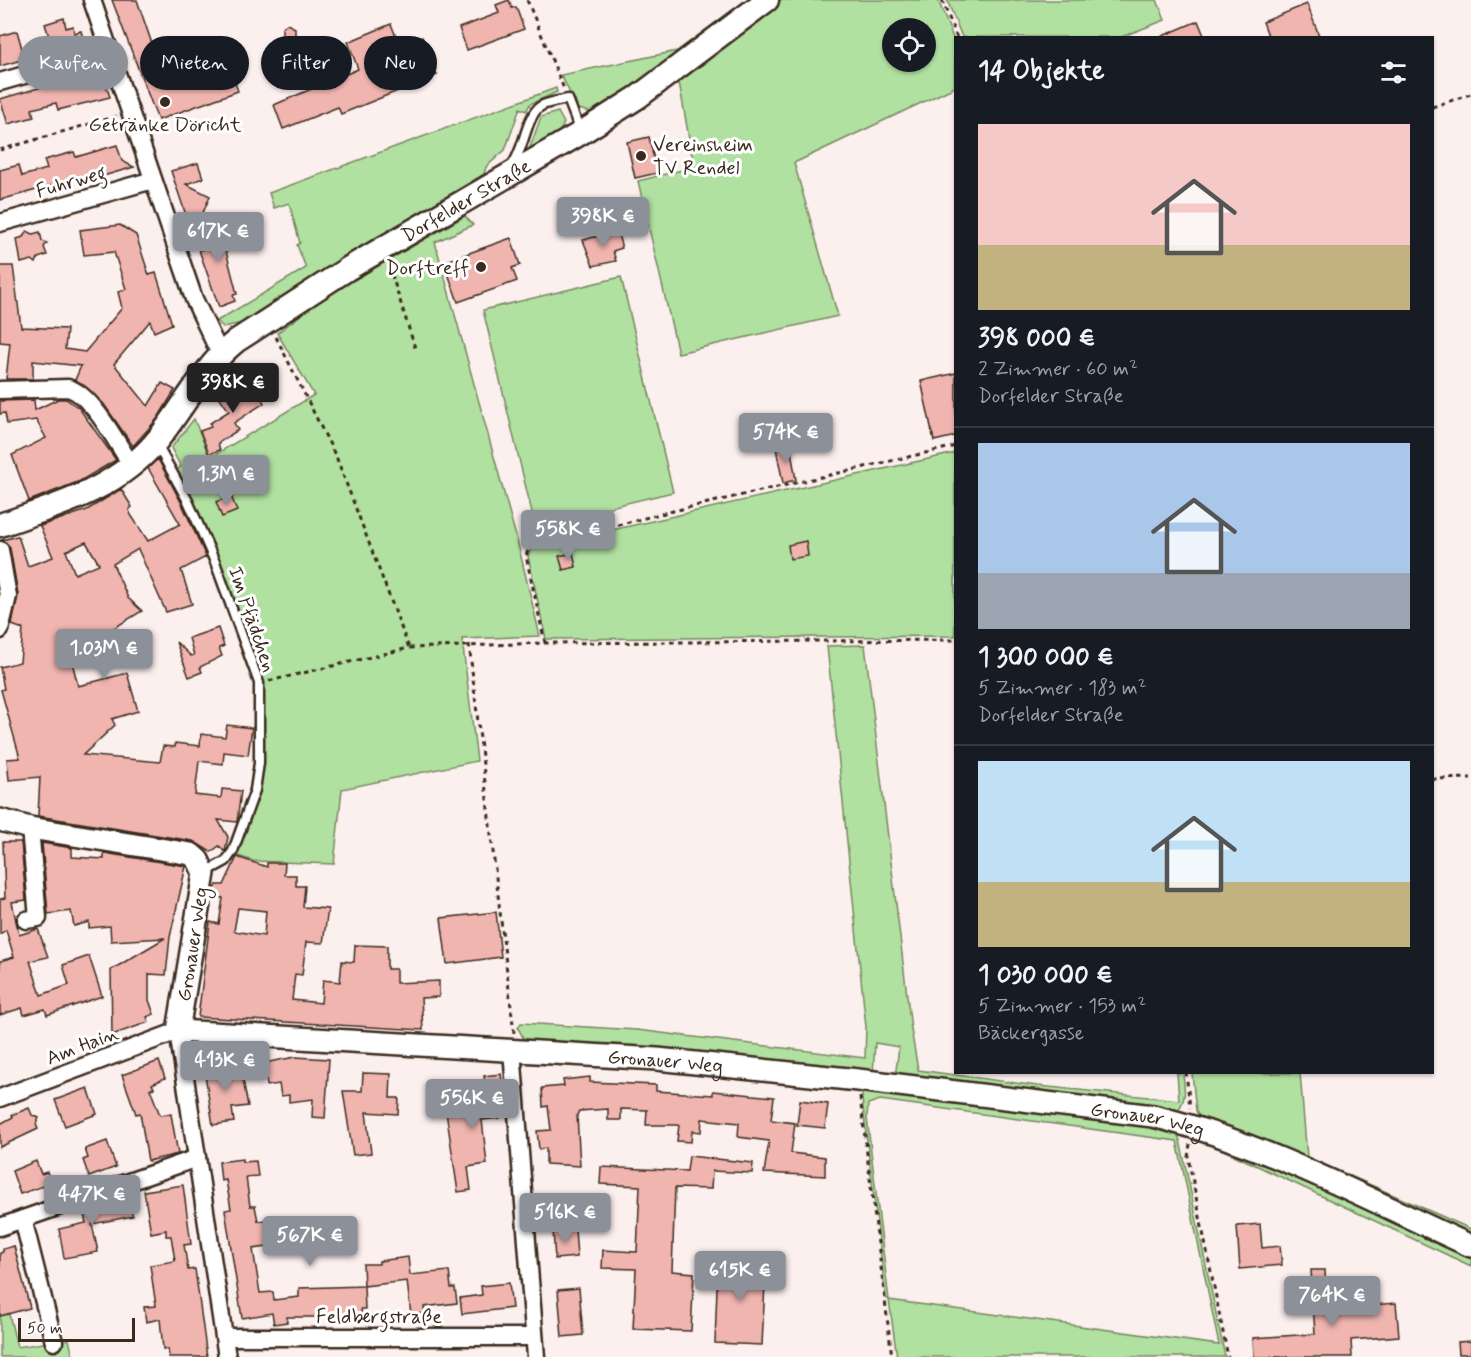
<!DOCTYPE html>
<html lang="de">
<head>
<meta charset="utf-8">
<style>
	body { margin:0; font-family:Mynerve,sans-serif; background:#20242c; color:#f1f3f6; height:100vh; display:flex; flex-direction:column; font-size:22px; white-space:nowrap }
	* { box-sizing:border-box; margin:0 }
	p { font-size:20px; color:#9ea1a6 }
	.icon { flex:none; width:33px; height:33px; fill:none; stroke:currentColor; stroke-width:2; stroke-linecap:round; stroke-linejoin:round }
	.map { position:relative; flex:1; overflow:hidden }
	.panel { position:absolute; left:954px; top:36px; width:480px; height:1038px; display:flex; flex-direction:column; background:#171b24; border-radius:0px; box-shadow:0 2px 4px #0004 }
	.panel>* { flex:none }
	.top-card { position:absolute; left:18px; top:36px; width:570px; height:54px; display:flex; gap:12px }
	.tools { position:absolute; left:882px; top:18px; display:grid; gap:12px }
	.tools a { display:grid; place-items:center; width:54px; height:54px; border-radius:50%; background:#171b24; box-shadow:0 2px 4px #0004; font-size:30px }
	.scale { position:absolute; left:18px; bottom:15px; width:117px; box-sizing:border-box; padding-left:6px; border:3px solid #3b2a1e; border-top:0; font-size:16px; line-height:21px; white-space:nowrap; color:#3b2a1e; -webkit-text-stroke:4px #fff; paint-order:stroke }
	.price { position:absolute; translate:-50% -51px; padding:0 14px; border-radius:6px; background:#8c9099; color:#fff; font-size:20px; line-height:39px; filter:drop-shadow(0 2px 3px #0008) }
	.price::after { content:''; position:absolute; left:50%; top:36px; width:18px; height:14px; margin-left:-9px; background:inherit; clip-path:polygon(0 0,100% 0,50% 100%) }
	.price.current { background:#222; color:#fff }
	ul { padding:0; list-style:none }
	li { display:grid; align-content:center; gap:12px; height:318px; padding:0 24px }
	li+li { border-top:2px solid #363941 }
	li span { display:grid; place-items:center; height:186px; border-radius:0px; color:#555 }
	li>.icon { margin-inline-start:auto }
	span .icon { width:108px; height:108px; fill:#fffc; stroke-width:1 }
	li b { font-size:26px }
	h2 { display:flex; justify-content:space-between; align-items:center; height:72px; padding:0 24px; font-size:26px }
	.pill { padding:0 21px; border-radius:27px; background:#171b24; box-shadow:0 2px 4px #0004; font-size:21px; line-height:54px }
	.pill.current { background:#8c9099; color:#fff }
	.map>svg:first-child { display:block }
	.green { fill:#b1e1a1; stroke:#768660; stroke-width:1.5; fill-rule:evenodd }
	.building { fill:#f1b5b0; stroke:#3b2a1e; stroke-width:1.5; fill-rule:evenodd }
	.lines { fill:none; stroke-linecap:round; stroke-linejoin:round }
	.service-casing { stroke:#3b2a1e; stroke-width:13 }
	.minor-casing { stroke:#3b2a1e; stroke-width:21 }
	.tertiary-casing { stroke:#3b2a1e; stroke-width:26 }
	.secondary-casing { stroke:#3b2a1e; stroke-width:27 }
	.path { stroke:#3b2a1e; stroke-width:3; stroke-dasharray:4.5 4.5; stroke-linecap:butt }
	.service { stroke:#fff; stroke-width:8 }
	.minor { stroke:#fff; stroke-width:16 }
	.tertiary { stroke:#fff; stroke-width:21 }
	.secondary { stroke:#fff; stroke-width:22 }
	.poi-dot { fill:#3b2a1e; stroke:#fff; stroke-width:2 }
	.labels { text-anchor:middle; stroke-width:6; stroke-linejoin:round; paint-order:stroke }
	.poi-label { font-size:20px; fill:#3b2a1e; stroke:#fff }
	.street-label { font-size:20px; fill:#3b2a1e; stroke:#fff }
</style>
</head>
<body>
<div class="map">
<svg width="1471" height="1357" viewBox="0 0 1471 1357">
	<rect width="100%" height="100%" fill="#fcf0ef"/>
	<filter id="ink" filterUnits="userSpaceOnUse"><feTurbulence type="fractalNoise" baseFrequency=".0167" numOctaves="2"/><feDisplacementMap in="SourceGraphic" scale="12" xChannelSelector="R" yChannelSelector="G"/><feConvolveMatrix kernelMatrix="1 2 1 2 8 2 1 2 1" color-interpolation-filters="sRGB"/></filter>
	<g filter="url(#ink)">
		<g class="green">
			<polygon points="746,0 755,0 599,114 578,109 561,75 677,51"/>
			<path d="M 780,0 L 938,0 L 955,43 L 955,87 L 794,163 L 838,316 L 678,353 L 638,181 L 694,167 L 678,76 ZM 892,28 L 926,28 L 926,62 L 892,62 Z"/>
			<polygon points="947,0 1157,0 1165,20 1121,37 962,37"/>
			<polygon points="556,88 557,92 530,104 526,111 520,108 505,150 486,167 484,174 243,323 223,327 217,321 306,268 297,245 300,243 289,203 274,208 269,193"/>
			<path d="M 558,112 L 564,123 C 558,138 545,144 531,152 L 529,150 L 541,117 Z"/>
			<polygon points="465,216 473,225 435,242 518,544 540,636 462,639 477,761 342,789 334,864 253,861 235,855 257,796 262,688 220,560 176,470 181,467 171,448 194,419 210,458 314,395 277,333 325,297"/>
			<polygon points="621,277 673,492 535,525 483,310"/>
			<polygon points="955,453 955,636 546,639 528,556 532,548"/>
			<path d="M 865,645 L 911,1029 L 918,1070 L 1038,1086 L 1179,1100 L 1177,1073 L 1183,1073 C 1184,1088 1188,1100 1176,1112 L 900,1077 L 896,1070 L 899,1047 L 875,1043 L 873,1074 L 526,1043 L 518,1028 L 521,1023 L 637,1030 L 865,1058 L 866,1027 L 827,646 Z"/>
			<polygon points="1192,1073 1300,1073 1307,1157 1471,1229 1471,1240 1201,1120 1196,1111"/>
			<path d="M 867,1090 L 1173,1127 L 1180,1140 L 1225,1357 L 897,1357 L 889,1300 L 886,1298 L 862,1099 L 862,1094 ZM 880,1100 L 1177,1141 L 1219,1345 L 889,1300 L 867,1118 L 868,1104 Z"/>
			<polygon points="1202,1140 1267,1160 1471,1254 1471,1266"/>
			<polygon points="9,1314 17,1347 69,1339 73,1357 0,1357 0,1316"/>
		</g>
		<g class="building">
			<polygon points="112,0 137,0 162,73 223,51 238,91 158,120"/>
			<polygon points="509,0 512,8 516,7 524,29 467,50 459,28 499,13 496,5"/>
			<polygon points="1307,4 1320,38 1269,38 1263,22"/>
			<polygon points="64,18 66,28 73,26 74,33 81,31 84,42 48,52 45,41 50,40 45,24"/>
			<polygon points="1198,21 1205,38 1160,38 1160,37"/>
			<polygon points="287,24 295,28 295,38 302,48 298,56 289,54 289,41 282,34 282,28"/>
			<polygon points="391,24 400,46 422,37 437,75 341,114 338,107 283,129 274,105 358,69 348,42"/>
			<polygon points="17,31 25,59 0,66 0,36"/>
			<polygon points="102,73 110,97 58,110 56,103 32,109 34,117 8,124 0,99 84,75 85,79"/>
			<polygon points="649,137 657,173 635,178 627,142"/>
			<polygon points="117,145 122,161 134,167 103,176 102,172 0,200 0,170 19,165 22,176 47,169 44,160 74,152 76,157"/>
			<polygon points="198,163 203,178 186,184 210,196 200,220 189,224 171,171"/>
			<polygon points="217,216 237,294 233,295 235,301 219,307 199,250 209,247 200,222"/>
			<polygon points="120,225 136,235 149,275 156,273 172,324 154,332 150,321 114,364 148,406 162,383 175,390 158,418 133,446 103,403 75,380 81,366 33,361 33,379 6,379 10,343 0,342 0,266 13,266 21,327 67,329 65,349 85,352 122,308 118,292 126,289 114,252 84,255 80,230"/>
			<polygon points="27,231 33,234 40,232 42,241 47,243 44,247 47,255 38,258 36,263 32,260 21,263 17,239 23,237"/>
			<polygon points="617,231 622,248 613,251 616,261 593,266 583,240"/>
			<polygon points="511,238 520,265 512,268 517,281 458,302 444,262"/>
			<polygon points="956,373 956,436 934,441 921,381"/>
			<polygon points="249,379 255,382 265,397 262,399 264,403 234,423 238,430 218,443 220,450 209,454 200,431 211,427 210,423 229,411 220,398"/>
			<polygon points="58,399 66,399 79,408 116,460 80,481 29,501 12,455 46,438 36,420 7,424 5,413 0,414 0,401 34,400 35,410"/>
			<polygon points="790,445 796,480 783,483 776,448"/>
			<path d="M 158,459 L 182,504 L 206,557 L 181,570 L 192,604 L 166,612 L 138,549 L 113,564 L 128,598 L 142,611 L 83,647 L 69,650 L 78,686 L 127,673 L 138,711 L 112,719 L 115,725 L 83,755 L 160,762 L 163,746 L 175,747 L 175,743 L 200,746 L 201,734 L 225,737 L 227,725 L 252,728 L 248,755 L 224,752 L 223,764 L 199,761 L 195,795 L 221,798 L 222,789 L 241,791 L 237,822 L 218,820 L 228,837 L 225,852 L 219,846 L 211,852 L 193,841 L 38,816 L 40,777 L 9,780 L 7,759 L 20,758 L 1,690 L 4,689 L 0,667 L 20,662 L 23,629 L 12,625 L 18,594 L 10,548 L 2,540 L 18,536 L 28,566 L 53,557 L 40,526 L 87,510 L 121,489 L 132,507 L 129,510 L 131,515 L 148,541 L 180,524 L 148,468 ZM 86,542 L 99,564 L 75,574 L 66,551 Z"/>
			<polygon points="231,496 237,511 222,517 216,502"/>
			<polygon points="806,541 808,556 790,559 788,545"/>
			<polygon points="573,553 576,567 563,570 559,556"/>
			<polygon points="218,628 224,646 219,648 222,656 200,667 202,672 189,677 176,642 191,656 194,655 189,638"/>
			<polygon points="3,842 21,842 26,900 12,902 19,935 38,929 48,957 30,961 41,995 69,985 63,965 89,956 102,996 47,1015 45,1009 24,1015 22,1008 0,1015 0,961 14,957 6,930 0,934 0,899 5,898"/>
			<polygon points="42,843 72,848 72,857 104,859 104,853 186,866 170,937 166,975 149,974 149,1000 154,1014 147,1017 149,1022 112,1035 111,970 165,938 111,941 110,926 89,928 89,922 74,926 71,911 48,914"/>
			<path d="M 237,857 L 267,867 L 267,863 L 285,863 L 284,875 L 296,875 L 296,886 L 305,886 L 303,907 L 328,909 L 323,943 L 306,942 L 302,975 L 295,974 L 292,1000 L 321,1003 L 323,980 L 340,982 L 342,961 L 354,962 L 355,945 L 387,946 L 387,969 L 396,969 L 396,983 L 439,981 L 439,997 L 421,998 L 423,1030 L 198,1017 L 210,922 L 219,924 L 223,898 L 213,897 L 214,891 L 217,885 L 224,885 ZM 238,908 L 266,911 L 264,936 L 234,931 Z"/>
			<polygon points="496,912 501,957 447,964 441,918"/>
			<polygon points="295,1057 329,1059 325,1118 312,1117 313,1099 289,1102 289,1095 281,1096 279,1084 267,1086 264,1063"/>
			<polygon points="159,1061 165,1078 152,1084 154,1088 150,1089 160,1115 171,1114 178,1154 148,1161 140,1113 136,1114 122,1075"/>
			<polygon points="236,1063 238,1074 241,1073 243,1080 248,1106 232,1108 234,1122 213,1125 204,1068"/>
			<polygon points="363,1073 391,1074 390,1098 399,1098 398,1114 366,1112 371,1153 353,1155 343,1091 362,1091"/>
			<polygon points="501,1074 505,1103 498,1104 500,1118 482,1120 487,1164 468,1167 471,1190 458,1192 445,1105 487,1100 484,1076"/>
			<polygon points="590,1077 590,1082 656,1085 656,1091 713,1095 713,1091 774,1097 771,1120 795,1123 791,1153 825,1157 825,1176 764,1173 769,1141 738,1137 739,1123 702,1119 701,1132 692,1131 691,1142 677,1141 679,1125 646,1125 647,1110 621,1109 621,1120 608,1120 608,1109 579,1111 577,1115 580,1166 546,1164 546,1148 539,1149 537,1131 551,1130 548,1106 543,1107 542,1088 564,1086 563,1080"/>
			<polygon points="88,1088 97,1114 65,1126 55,1100"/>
			<polygon points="800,1100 828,1104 825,1128 797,1125"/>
			<polygon points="29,1108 32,1115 39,1118 36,1124 38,1129 0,1147 0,1124 13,1117 12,1115"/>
			<polygon points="107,1141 116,1167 89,1177 83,1160 88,1158 85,1149"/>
			<polygon points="689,1156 753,1163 752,1173 712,1171 711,1189 675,1188 672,1271 694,1273 691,1331 633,1329 636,1269 602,1268 603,1250 637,1252 640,1186 600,1184 601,1167 687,1171"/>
			<polygon points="242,1159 242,1162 256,1161 258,1176 246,1177 250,1206 255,1206 258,1221 275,1219 274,1246 253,1249 260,1293 273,1292 274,1300 299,1297 299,1288 364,1286 363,1264 379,1264 379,1261 408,1257 410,1275 449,1271 451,1288 455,1288 457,1303 424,1307 425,1313 411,1315 407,1281 364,1286 365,1309 361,1309 362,1317 287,1317 287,1322 274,1324 272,1313 242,1318 225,1210 231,1209 226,1180 221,1181 219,1162"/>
			<polygon points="36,1161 41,1174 47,1172 52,1183 20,1194 12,1171"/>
			<polygon points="183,1185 191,1244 184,1245 188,1270 195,1269 207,1357 169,1357 168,1349 163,1349 160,1319 146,1322 144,1307 156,1306 150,1265 175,1261 171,1236 166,1236 166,1230 151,1233 144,1191"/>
			<polygon points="125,1194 133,1216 92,1224 98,1252 64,1258 59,1229 86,1223 83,1209"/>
			<polygon points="1260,1224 1262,1248 1280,1246 1282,1265 1240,1269 1237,1226"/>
			<polygon points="575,1229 577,1257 555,1259 553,1230"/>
			<polygon points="14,1246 30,1308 0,1316 0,1253 3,1252 3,1249"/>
			<polygon points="718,1260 766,1262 762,1345 715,1343"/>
			<polygon points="1311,1270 1325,1270 1326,1294 1348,1293 1349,1307 1396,1303 1399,1336 1351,1340 1352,1357 1254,1357 1253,1338 1315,1334"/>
			<polygon points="509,1283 512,1308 462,1314 460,1298 482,1295 481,1286"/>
			<polygon points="579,1288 583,1335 562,1337 558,1290"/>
			<polygon points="1471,1341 1471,1354 1459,1354 1458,1342"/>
		</g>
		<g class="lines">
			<defs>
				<g id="service">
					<path d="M 512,165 C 524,151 526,115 541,106 C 548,102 560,101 568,99 L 581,133"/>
					<polyline points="157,445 188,501 215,562 259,683 259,763 255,790 233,851 226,861 204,873"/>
				</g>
				<g id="minor">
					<polyline points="92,0 194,299 220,354"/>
					<polyline points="0,82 109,51"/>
					<polyline points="0,223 153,180"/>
					<path d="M 0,390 L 68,388 C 93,395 117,444 132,466"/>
					<polyline points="0,550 8,596 0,630"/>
					<polyline points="26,920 38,918 30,828"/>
					<polyline points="512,1050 536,1357"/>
					<polyline points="0,1098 178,1031 227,1357"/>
					<polyline points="0,1227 23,1219"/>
					<polyline points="225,1337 534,1337"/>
					<polyline points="54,1342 23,1219 197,1158"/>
				</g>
				<g id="tertiary">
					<path id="s1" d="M 0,820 L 30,828 L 191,854 L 198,860 L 204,873 L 178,1031 L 657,1059 L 858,1080 L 1153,1116 C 1264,1143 1367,1199 1471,1246"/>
				</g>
				<g id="secondary">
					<path id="s2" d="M 0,525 C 59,505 118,489 159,438 C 185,405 203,368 236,341 L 349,268 L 581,133 L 638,97 L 767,0"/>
				</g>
			</defs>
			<use href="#service" class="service-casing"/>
			<use href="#minor" class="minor-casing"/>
			<use href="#tertiary" class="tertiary-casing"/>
			<use href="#secondary" class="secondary-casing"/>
			<g class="path">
				<polyline points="527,0 564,89"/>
				<polyline points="942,0 957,38"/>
				<polyline points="1432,107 1471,94"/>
				<polyline points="0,150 117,116"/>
				<polyline points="389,266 416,351"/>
				<polyline points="276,337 337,459 409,648"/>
				<polyline points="545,643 526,556 529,548 660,514 956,446"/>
				<polyline points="469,644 514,1033"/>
				<polyline points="269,681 409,648 545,643 956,640"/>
				<polyline points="1432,779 1471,778"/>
				<polyline points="1186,1072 1190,1108"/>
				<polyline points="860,1097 892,1357"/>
				<polyline points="1190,1144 1188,1157 1228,1357"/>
			</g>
			<use href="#service" class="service"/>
			<use href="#minor" class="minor"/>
			<use href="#tertiary" class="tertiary"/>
			<use href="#secondary" class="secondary"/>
		</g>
	</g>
	<g class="poi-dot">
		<circle cx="165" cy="102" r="6"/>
		<circle cx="641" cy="156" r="6"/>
		<circle cx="481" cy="267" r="6"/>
	</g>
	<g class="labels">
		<g class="poi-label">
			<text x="165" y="131">Getränke Döricht</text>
			<text x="653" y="151" text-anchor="start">Vereinsheim<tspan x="653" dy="23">TV Rendel</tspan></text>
			<text x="469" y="274" text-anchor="end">Dorftreff</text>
		</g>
		<g class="street-label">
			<text transform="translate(71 181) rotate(-16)" y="7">Fuhrweg</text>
			<text dy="7" stroke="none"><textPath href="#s2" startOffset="578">Dorfelder Straße</textPath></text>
			<text transform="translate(253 619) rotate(71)" y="7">Im Pfädchen</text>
			<text transform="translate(192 944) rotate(-81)" y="7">Gronauer Weg</text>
			<text transform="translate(82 1045) rotate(-21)" y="7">Am Hain</text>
			<text dy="7" stroke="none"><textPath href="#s1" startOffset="866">Gronauer Weg</textPath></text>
			<text dy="7" stroke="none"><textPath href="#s1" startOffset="1352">Gronauer Weg</textPath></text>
			<text x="379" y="1323">Feldbergstraße</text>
		</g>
	</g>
</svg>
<div class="tools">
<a><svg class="icon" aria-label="locate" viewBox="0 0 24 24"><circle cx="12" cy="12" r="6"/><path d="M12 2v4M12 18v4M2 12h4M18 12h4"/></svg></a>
</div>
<div class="scale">50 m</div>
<b class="price" style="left:603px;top:248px">398K €</b>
<b class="price" style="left:218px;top:263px">617K €</b>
<b class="price current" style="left:233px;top:414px">398K €</b>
<b class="price" style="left:786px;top:464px">574K €</b>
<b class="price" style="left:226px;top:506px">1.3M €</b>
<b class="price" style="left:568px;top:561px">558K €</b>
<b class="price" style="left:104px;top:680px">1.03M €</b>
<b class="price" style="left:225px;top:1092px">413K €</b>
<b class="price" style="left:472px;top:1130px">556K €</b>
<b class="price" style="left:92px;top:1226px">447K €</b>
<b class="price" style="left:565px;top:1244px">516K €</b>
<b class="price" style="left:310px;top:1267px">567K €</b>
<b class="price" style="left:740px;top:1302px">615K €</b>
<b class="price" style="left:1332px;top:1327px">764K €</b>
<div class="top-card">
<a class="pill current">Kaufen</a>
<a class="pill">Mieten</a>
<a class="pill">Filter</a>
<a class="pill">Neu</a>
</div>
<section class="panel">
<h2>14 Objekte<svg class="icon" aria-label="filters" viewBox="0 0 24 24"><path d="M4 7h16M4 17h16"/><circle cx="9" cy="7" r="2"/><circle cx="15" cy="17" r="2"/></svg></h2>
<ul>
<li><span style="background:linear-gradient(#f6c9c9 65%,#c2b280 0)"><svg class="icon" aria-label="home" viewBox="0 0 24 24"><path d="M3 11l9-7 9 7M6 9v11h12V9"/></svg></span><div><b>398 000 €</b><p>2 Zimmer · 60 m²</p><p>Dorfelder Straße</p></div></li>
<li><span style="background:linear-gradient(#a9c7e8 70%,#9aa5b1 0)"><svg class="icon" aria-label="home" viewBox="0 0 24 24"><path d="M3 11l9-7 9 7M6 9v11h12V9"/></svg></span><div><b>1 300 000 €</b><p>5 Zimmer · 183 m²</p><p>Dorfelder Straße</p></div></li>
<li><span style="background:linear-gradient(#bfe0f5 65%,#c2b280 0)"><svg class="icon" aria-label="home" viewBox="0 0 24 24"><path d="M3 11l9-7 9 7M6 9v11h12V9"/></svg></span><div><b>1 030 000 €</b><p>5 Zimmer · 153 m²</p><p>Bäckergasse</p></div></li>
</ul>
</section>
</div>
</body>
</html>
